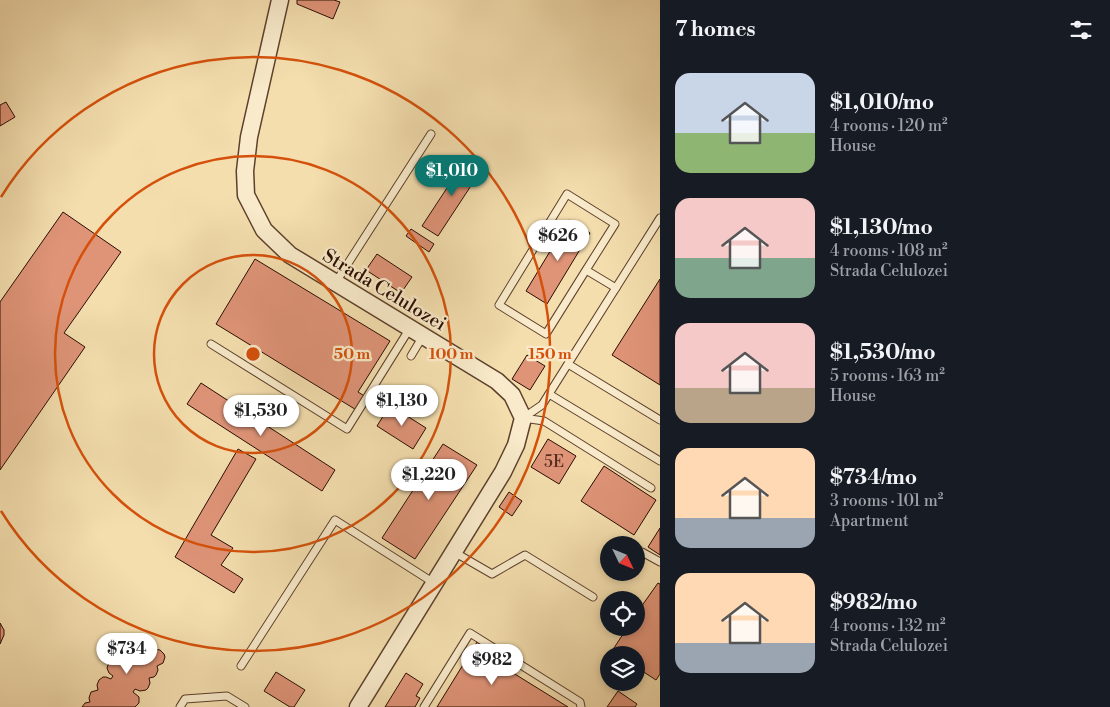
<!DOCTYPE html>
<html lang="en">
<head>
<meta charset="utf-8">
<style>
	body { margin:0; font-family:"Libre Bodoni",serif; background:#242831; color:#f1f3f6; height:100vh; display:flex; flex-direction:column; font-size:19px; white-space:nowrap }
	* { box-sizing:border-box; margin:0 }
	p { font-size:16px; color:#9ea1a6 }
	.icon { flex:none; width:28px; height:28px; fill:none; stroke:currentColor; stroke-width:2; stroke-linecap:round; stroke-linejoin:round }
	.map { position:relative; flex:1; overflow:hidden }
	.panel { display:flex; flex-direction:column; background:#171b24; width:450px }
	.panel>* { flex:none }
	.needle { width:32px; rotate:133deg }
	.buttons { position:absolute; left:600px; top:536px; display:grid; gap:10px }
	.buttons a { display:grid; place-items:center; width:45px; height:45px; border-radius:50%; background:#171b24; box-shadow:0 2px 8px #0003; font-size:25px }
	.price { position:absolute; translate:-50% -42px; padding:0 11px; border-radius:18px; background:#fff; color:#222; font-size:16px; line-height:32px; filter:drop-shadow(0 1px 2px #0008) }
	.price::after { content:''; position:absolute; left:50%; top:30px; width:15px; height:11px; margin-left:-8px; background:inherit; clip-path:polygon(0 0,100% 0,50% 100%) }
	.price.on { background:#0f766e; color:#fff }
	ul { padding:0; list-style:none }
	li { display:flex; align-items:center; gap:15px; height:125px; padding:0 15px }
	li span { display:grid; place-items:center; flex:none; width:140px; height:100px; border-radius:15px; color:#555 }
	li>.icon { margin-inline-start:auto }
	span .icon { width:60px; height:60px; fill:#fffc; stroke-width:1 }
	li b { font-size:21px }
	h2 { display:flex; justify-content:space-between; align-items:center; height:60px; padding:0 15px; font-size:21px }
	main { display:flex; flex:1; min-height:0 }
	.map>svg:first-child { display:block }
	.building { fill:#df9478; stroke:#2a0c01 }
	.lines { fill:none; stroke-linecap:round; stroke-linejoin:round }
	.service-casing { stroke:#5c402c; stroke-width:9 }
	.tertiary-casing { stroke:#5c402c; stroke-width:19 }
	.service { stroke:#f8eaca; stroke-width:7 }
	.tertiary { stroke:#f8eaca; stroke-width:16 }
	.ring { fill:none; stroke:#d5510b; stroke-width:2.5 }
	.labels { text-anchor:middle; stroke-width:4.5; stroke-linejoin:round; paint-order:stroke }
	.number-label { font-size:16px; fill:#572e1f }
	.street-label { font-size:19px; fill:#2a0c01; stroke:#f8eaca }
	.centre { fill:#d5510b; stroke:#f8eaca; stroke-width:2.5 }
	.ring-label { font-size:15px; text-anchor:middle; font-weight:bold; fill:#d5510b; stroke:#f8eaca; stroke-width:4.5; stroke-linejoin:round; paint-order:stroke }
</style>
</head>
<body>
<main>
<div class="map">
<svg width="660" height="707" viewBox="0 0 660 707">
	<rect width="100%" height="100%" fill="#f4deae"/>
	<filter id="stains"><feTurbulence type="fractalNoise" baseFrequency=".004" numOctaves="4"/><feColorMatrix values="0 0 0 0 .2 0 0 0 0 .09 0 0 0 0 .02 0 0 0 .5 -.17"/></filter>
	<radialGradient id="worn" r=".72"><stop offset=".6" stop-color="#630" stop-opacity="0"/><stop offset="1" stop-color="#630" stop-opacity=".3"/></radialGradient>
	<g class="building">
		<polygon points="297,0 334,0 340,2 333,19 297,4"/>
		<polygon points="6,102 15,117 0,126 0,105"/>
		<polygon points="466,159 482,169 438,236 422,226"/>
		<polygon points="63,212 121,252 64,333 85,347 0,470 0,302"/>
		<polygon points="569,220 590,233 547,304 526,291"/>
		<polygon points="411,229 434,244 429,252 406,236"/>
		<polygon points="377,254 412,277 401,293 366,270"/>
		<polygon points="255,259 390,341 358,392 366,397 358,411 216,324"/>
		<polygon points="660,279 660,385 612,355"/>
		<polygon points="527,355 545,366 530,390 512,379"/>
		<polygon points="201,383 335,470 322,491 187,404"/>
		<polygon points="390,405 426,428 413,449 377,426"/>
		<polygon points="548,439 576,456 559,484 531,467"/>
		<polygon points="443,444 477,465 415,559 382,538"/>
		<polygon points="238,449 256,459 211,535 233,548 221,565 243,579 234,593 175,557"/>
		<polygon points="604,466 656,500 634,535 581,501"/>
		<polygon points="509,492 522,501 512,516 499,507"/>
		<polygon points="660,528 660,555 648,547"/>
		<polygon points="658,583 660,584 660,674 656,680 636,667 636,655 618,655 612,651 627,628 636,628 636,614"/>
		<polygon points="0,623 4,630 4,635 0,644"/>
		<polygon points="129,635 135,636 139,640 154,649 160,650 164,654 165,657 163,663 157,666 158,670 156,675 154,677 149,678 150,683 148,688 146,690 140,691 135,689 133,692 139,697 139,703 135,707 82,707 85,703 90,702 89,698 91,692 98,690 97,685 99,680 103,677 106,677 111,679 113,676 109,673 107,668 108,665 111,661 115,660 115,653 119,649 124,648 123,640 126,636"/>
		<polygon points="477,642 501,656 497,663 568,707 437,707"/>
		<polygon points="276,672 305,690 294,707 290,707 264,691"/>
		<polygon points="406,673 423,684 416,696 420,698 415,707 385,707"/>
		<polygon points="618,691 637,704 635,707 607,707"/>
	</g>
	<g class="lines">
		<defs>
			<g id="service">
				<polyline points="586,270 615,224 567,194 499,305 546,334 586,270 616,288"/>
				<polyline points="336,282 431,134"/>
				<polyline points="211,344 347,429 410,328"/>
				<polyline points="411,356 423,336"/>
				<polyline points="568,364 660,420"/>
				<polyline points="549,394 660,461"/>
				<polyline points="523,418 542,405 660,218"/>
				<polyline points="523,418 544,421 651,488"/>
				<polyline points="454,552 492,574 525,555 593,597"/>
				<polyline points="642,552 660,562"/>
				<polyline points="241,666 335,520 434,583"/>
				<polyline points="180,707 185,699 227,696 245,707"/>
				<polyline points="424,707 470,633 580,702 581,707"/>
			</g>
			<polyline id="tertiary" points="280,0 249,137 245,171 246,195 264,230 290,255 497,381 512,395 523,418 516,445 503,472 358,707"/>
		</defs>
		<use href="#service" class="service-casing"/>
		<use href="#tertiary" class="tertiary-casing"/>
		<use href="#service" class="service"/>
		<use href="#tertiary" class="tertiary"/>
	</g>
	<g class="ring">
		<circle cx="253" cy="354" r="99"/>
		<circle cx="253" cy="354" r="198"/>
		<path d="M1 197A297 297 0 1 1 1 511"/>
	</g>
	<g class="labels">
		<g class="number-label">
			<text x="554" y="467">5E</text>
		</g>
		<g class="street-label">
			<text transform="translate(385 289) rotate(31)" y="7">Strada Celulozei</text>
		</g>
	</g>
	<circle cx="253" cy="354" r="8" class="centre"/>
	<g class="ring-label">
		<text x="352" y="359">50 m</text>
		<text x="451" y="359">100 m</text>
		<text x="550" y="359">150 m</text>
	</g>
	<rect width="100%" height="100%" filter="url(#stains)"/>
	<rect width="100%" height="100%" fill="url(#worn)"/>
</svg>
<div class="buttons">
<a><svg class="needle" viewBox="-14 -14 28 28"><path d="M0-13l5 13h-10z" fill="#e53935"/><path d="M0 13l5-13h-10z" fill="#9ea1a6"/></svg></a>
<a><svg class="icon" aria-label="locate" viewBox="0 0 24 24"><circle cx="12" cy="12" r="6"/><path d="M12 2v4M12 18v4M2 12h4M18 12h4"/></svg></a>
<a><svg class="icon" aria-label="layers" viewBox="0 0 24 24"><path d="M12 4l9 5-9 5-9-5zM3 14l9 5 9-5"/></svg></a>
</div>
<b class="price on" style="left:452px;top:197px">$1,010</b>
<b class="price" style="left:558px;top:262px">$626</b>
<b class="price" style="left:402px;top:427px">$1,130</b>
<b class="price" style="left:261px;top:437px">$1,530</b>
<b class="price" style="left:429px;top:501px">$1,220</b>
<b class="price" style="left:127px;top:675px">$734</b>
<b class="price" style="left:492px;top:686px">$982</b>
</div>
<section class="panel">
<h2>7 homes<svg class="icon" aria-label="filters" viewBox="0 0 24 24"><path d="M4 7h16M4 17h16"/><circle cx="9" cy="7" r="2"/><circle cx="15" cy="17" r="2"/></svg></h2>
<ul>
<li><span style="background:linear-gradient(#c9d6e8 60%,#8fb573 0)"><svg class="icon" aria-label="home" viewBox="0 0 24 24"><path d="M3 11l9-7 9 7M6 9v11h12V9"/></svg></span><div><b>$1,010/mo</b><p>4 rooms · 120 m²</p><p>House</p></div></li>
<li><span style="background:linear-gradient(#f6c9c9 60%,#7fa58c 0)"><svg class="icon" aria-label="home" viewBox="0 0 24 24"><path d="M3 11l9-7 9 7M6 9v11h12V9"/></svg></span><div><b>$1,130/mo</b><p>4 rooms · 108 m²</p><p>Strada Celulozei</p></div></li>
<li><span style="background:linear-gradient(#f6c9c9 65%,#b9a48a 0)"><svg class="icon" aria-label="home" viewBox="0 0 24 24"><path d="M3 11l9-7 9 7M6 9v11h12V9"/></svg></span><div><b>$1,530/mo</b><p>5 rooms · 163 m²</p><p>House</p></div></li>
<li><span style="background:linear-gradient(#ffd9b3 70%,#9aa5b1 0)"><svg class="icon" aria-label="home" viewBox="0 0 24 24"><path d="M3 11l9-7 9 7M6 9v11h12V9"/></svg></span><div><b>$734/mo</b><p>3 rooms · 101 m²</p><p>Apartment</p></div></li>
<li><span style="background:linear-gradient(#ffd9b3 70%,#9aa5b1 0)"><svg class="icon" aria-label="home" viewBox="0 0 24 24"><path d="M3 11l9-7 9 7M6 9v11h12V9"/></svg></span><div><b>$982/mo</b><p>4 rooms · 132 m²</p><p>Strada Celulozei</p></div></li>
</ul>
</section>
</main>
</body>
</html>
